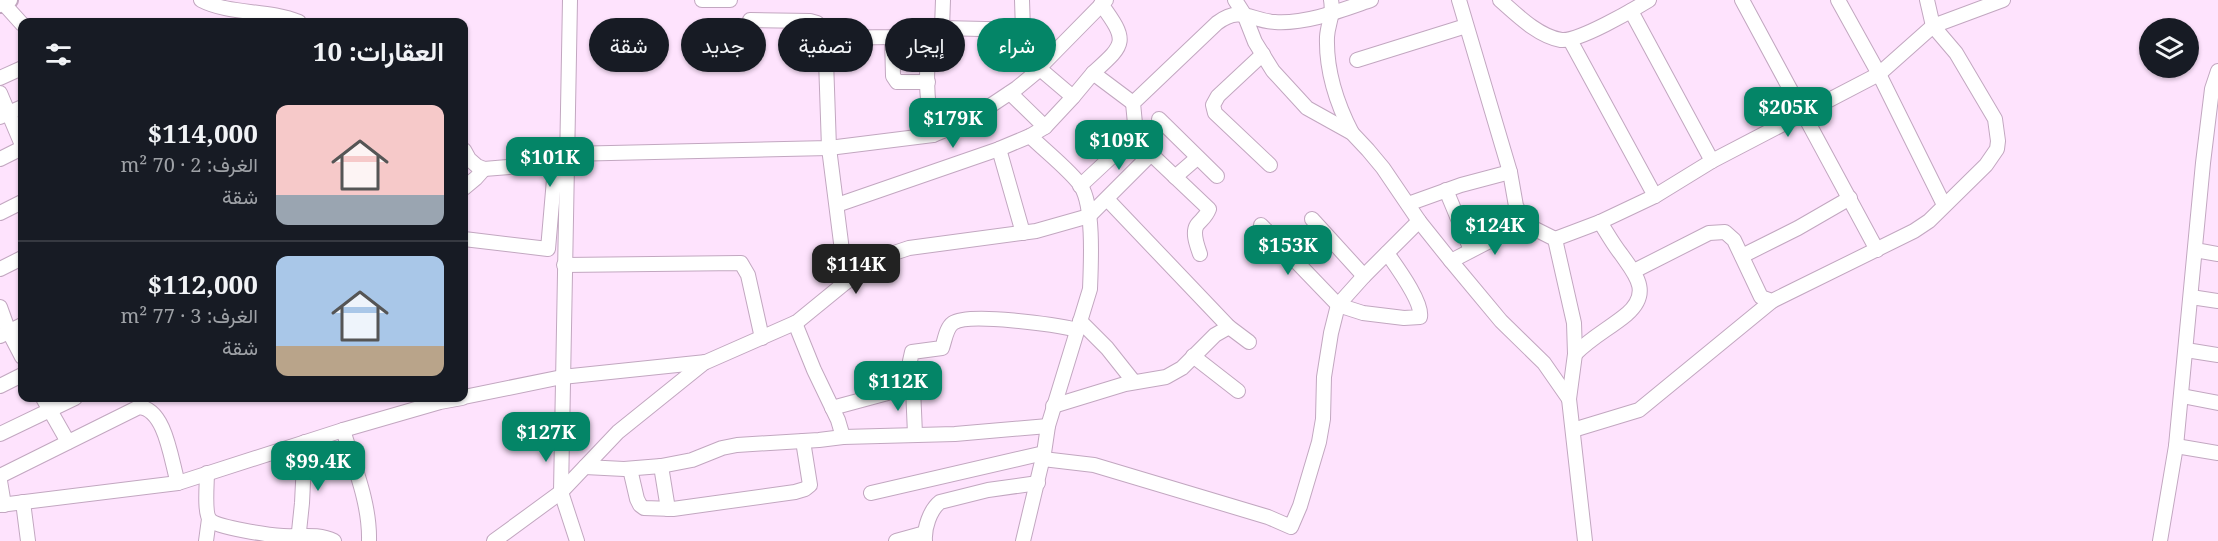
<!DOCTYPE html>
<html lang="ar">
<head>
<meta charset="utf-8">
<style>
	body { margin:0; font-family:"Noto Serif",Vazirmatn,serif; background:#242831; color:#f1f3f6; direction:rtl; height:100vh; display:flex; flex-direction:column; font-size:22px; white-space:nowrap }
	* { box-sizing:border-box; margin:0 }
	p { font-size:20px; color:#9ea1a6 }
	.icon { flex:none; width:33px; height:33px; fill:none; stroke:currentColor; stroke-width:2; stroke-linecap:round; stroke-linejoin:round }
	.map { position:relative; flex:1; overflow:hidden; direction:ltr }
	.side { position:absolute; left:18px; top:18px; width:450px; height:384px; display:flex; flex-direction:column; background:#171b24; border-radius:12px; box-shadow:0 2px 4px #0004; direction:rtl }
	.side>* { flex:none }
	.hud { position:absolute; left:486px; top:18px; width:570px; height:54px; direction:rtl; display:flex; gap:12px }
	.fabs { position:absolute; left:2139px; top:18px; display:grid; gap:12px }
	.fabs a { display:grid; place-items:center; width:60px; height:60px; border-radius:50%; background:#171b24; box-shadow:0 2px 4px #0004; font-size:30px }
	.price { position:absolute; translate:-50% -51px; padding:0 14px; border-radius:12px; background:#048567; color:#fff; font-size:20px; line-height:39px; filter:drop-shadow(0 2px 3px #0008) }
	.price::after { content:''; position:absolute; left:50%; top:36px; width:18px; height:14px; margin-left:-9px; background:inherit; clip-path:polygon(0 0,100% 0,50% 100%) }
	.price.selected { background:#222; color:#fff }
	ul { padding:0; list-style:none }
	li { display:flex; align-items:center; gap:18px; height:150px; padding:0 24px }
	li+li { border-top:2px solid #363941 }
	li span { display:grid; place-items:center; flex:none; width:168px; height:120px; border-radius:12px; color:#555 }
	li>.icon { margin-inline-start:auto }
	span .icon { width:72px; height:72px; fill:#fffc; stroke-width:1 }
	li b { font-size:26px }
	h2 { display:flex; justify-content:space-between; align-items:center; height:72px; padding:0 24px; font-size:26px }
	.pill { padding:0 21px; border-radius:27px; background:#171b24; box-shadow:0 2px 4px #0004; font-size:21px; line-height:54px }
	.pill.selected { background:#048567; color:#fff }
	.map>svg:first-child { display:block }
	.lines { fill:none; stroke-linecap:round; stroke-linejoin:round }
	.minor-casing { stroke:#c2a7c0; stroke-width:16 }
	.major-casing { stroke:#c2a7c0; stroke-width:20 }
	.minor { stroke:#fff; stroke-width:14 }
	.major { stroke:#fff; stroke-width:16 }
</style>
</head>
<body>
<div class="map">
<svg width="2218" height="541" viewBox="0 0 2218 541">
	<rect width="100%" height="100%" fill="#fee3fd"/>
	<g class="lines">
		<defs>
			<g id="minor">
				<path d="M 201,0 C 230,15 267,9 299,22"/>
				<polyline points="570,0 561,492 577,541"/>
				<polyline points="702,0 730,0"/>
				<polyline points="1022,0 1023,30"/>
				<polyline points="1235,0 1244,14 1255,42 1273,71 1307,108 1352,133 1368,150 1383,168 1419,221 1451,261 1501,321 1544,363 1569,399"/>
				<path d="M 1331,0 C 1334,16 1328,22 1327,37 C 1326,70 1337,104 1352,133"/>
				<polyline points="1459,0 1510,172 1516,206 1527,225 1555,239 1574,323 1575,354 1569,399 1585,541"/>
				<path d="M 1500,0 C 1517,15 1538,36 1561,40 C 1578,42 1633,10 1649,0"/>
				<polyline points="1742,0 1877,250"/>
				<polyline points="1838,0 1879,74 1944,205"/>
				<polyline points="3,3 22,24"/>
				<polyline points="1631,11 1712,161"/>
				<polyline points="750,20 810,21 817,23 825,30 829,148 846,282"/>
				<polyline points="942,28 943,0"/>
				<polyline points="892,37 893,76 897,82 928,82"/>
				<polyline points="825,38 892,37 937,33 942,28 1023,30 1029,32 1033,47 1043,64 1040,69 1073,97 1093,73 1133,103"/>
				<polyline points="1570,40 1655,196"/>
				<polyline points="1263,54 1218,96 1213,105 1215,113 1270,165"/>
				<polyline points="1357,60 1466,26"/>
				<polyline points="1043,64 1106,0"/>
				<path d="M 1093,73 C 1125,44 1129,42 1101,4"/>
				<polyline points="0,78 22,68"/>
				<polyline points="0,93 22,145"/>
				<polyline points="1010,93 1045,127"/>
				<polyline points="0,117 22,107"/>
				<polyline points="1159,119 1217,176"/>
				<path d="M 933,135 C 928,108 921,57 937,33"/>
				<polyline points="999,149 1023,233"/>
				<polyline points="464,150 469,159 477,166 484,169 521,166 564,168"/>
				<polyline points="567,154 829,148 933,135 957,125 984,110 1017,88 1040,69"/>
				<path d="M 1151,154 L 1209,209 C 1206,217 1202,219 1197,225 C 1192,233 1197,245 1200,254"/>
				<polyline points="0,159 22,148"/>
				<polyline points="1175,177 1197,158"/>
				<polyline points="1080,186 1136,134"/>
				<polyline points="464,188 476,178 484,169"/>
				<polyline points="1446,190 1471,250"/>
				<polyline points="1107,199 1229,327"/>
				<polyline points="1408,204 1461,185 1510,172"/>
				<polyline points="837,205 999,149 1030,136 1045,127 1073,97"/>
				<polyline points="0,213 22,202"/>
				<polyline points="1312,219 1364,276"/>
				<path d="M 1261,225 L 1338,305 L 1363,313 L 1404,318 L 1420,317 C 1423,302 1396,266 1387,253"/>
				<polyline points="464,239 548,249 555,168"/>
				<polyline points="1555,239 1600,222 1655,196 1712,161 1879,74 1933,26 2003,0"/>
				<polyline points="2195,250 2218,254"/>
				<polyline points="1742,256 1798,228 1850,198"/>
				<polyline points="1451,261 1503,234 1527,225"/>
				<polyline points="564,265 741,263 748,275 762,338"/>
				<polyline points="0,269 22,258"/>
				<polyline points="1634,271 1709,233 1725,232 1734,240 1761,297 1772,301 1914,231 1929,221 1986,165 1997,149 1998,141 1995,119 1956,53 1933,26 1927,0"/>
				<polyline points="2191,297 2218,301"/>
				<polyline points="0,307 9,332 22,357"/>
				<polyline points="1080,321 1107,348 1134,382"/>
				<polyline points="795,323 814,370 838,420 843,437"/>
				<polyline points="0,336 22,325"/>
				<polyline points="2186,350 2218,355"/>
				<path d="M 1575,354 C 1593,336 1609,329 1627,314 C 1652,292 1635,274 1621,254 C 1613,244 1607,233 1600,222"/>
				<polyline points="1193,356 1238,391"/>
				<polyline points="0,386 22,375"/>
				<polyline points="913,388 915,434"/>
				<polyline points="2182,396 2218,403"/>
				<path d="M 464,397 L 562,377 L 706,362 L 797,322 L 846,282 L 888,255 L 909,248 L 1036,231 L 1089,216 L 1151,154 L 1136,134 L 1133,103 L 1217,23 C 1241,5 1251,21 1275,22 C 1307,24 1342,10 1371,0"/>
				<polyline points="43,398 68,442"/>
				<polyline points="1053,406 1125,384 1166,377 1182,368 1215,335 1229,327 1249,342"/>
				<path d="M 832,408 L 895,391 L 913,388 L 910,361 L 912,352 L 942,348 C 945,340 946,328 953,323 C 969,312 1057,325 1078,330"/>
				<path d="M 343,430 C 354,466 370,503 369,541"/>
				<polyline points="1573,430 1639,410 1772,301"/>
				<polyline points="0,434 75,398"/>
				<polyline points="2176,446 2218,453"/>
				<polyline points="1043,459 1094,465 1268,517 1291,527 1300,506 1319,442 1323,419 1324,377 1331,333 1338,305 1364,276 1419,221"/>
				<polyline points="661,466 668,509"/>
				<polyline points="585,467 624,469 661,466 692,460 722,448 737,445 819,440 843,437 955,434 1048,426"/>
				<polyline points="630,469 637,499 640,505 644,508 673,509 795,492 805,489 810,485 803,441"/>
				<path d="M 207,473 C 207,483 204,513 210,520 C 218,528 270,535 283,536 C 300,537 318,533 334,541"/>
				<path d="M 0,476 L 139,407 C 166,409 171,461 178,483"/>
				<polyline points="0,481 4,505"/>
				<polyline points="871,493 1044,453"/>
				<polyline points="23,502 28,541"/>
				<polyline points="0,505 178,483 343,430 440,402 462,398"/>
				<polyline points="206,541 209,519"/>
				<polyline points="298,541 302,503 305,442"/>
				<polyline points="494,541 561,492 618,432 705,362"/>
				<polyline points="896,541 925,533"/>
				<path d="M 925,541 C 924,528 930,510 940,502 L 988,490 L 1038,483"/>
				<path d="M 1023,541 L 1044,453 L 1048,426 L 1090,289 C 1091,263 1094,207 1081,186 C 1072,172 1043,149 1030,136"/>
				<polyline points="2160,541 2176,446 2203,163 2212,89 2218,71"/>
			</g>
			<polyline id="major" points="0,4 9,0"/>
		</defs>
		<use href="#minor" class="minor-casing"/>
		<use href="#major" class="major-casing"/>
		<use href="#minor" class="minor"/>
		<use href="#major" class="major"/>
	</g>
</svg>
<div class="fabs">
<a><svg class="icon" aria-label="layers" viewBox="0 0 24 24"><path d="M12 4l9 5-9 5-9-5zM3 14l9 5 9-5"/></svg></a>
</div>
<b class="price" style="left:1788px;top:138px">$205K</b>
<b class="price" style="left:953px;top:149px">$179K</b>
<b class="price" style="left:1119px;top:171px">$109K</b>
<b class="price" style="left:550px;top:188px">$101K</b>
<b class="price" style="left:1495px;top:256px">$124K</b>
<b class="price" style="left:1288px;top:276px">$153K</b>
<b class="price selected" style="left:856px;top:295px">$114K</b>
<b class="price" style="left:898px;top:412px">$112K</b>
<b class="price" style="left:546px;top:463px">$127K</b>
<b class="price" style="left:318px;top:492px">$99.4K</b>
<div class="hud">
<a class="pill selected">شراء</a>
<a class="pill">إيجار</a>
<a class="pill">تصفية</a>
<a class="pill">جديد</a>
<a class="pill">شقة</a>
</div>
<section class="side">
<h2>العقارات: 10<svg class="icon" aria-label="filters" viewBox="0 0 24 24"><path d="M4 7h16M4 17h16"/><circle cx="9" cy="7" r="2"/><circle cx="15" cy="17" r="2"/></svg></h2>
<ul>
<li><span style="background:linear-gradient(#f6c9c9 75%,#9aa5b1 0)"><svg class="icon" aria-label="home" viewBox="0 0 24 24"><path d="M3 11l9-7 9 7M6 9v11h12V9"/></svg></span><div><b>$114,000</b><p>الغرف: 2 · 70 m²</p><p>شقة</p></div></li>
<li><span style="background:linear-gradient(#a9c7e8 75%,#b9a48a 0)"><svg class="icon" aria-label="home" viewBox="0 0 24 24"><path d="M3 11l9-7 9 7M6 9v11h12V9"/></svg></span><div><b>$112,000</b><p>الغرف: 3 · 77 m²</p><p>شقة</p></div></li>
</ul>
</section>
</div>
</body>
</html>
